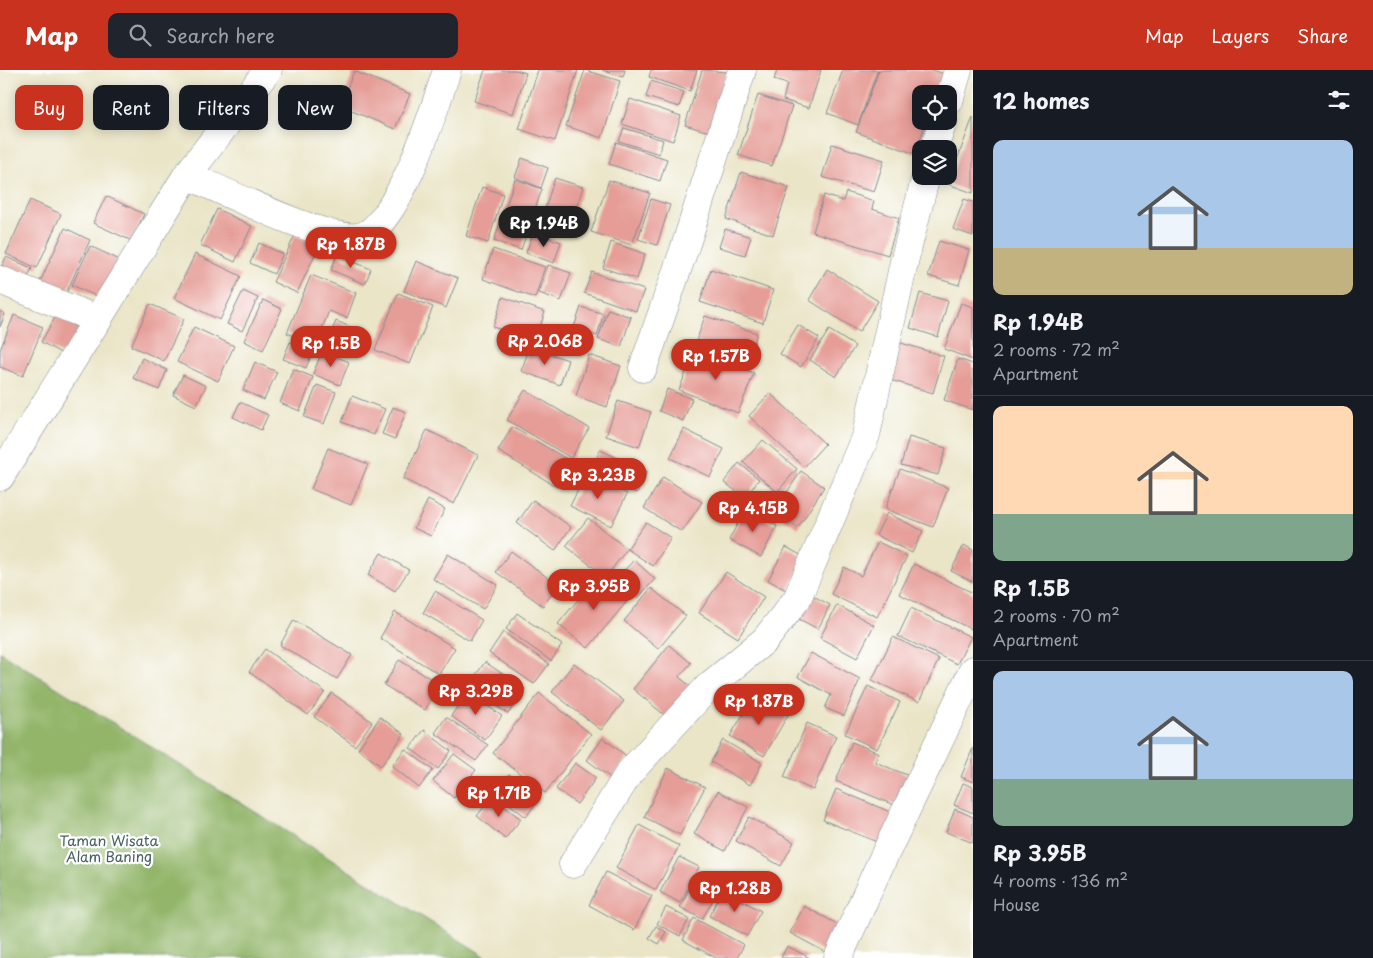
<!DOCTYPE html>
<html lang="en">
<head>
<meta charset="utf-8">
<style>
	body { margin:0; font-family:"Playpen Sans",sans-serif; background:#20242c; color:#f1f3f6; height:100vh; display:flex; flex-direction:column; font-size:19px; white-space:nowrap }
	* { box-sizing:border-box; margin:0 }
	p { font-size:16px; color:#9ea1a6 }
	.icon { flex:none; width:28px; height:28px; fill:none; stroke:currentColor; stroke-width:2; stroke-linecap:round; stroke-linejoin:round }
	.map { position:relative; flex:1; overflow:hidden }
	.sheet { display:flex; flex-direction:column; background:#171b24; width:400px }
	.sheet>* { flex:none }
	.top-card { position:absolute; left:15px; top:15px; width:475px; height:45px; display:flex; gap:10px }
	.tools { position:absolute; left:912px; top:15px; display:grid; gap:10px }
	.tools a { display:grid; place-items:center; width:45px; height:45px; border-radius:10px; background:#171b24; box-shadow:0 2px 12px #0003; font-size:25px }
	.price { position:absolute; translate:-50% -42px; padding:0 11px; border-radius:18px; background:#c8321e; color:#fff; font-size:16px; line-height:32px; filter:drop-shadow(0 1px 2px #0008) }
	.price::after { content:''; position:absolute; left:50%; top:30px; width:15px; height:11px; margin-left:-8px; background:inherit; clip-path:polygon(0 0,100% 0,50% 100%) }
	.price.current { background:#222; color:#fff }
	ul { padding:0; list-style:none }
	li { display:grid; align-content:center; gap:10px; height:265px; padding:0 20px }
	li+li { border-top:1px solid #363941 }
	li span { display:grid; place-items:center; height:155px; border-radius:10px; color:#555 }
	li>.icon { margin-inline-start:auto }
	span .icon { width:90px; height:90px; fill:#fffc; stroke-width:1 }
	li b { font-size:21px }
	h2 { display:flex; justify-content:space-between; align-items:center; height:60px; padding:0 20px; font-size:21px }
	.pill { padding:0 18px; border-radius:10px; background:#171b24; box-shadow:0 2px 12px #0003; font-size:18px; line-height:45px }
	.pill.current { background:#c8321e; color:#fff }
	header { display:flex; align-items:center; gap:30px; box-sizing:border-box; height:70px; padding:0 25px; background:#c8321e; color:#fff }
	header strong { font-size:24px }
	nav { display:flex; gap:28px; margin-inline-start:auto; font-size:18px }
	.search { width:350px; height:45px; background:#20242c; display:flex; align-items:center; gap:12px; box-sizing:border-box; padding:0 18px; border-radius:10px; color:#9ea1a6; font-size:19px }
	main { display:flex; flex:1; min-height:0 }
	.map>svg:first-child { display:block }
	.forest { fill:#92b569; stroke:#567264 }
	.building { fill:#e69d97 }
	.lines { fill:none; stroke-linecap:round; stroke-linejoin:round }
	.street-casing { stroke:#828a92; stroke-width:29 }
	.street { stroke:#fff; stroke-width:28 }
	.labels { text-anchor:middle; stroke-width:4.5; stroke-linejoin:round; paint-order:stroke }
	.park-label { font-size:14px; fill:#4a6066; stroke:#fff }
</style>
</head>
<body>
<header>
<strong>Map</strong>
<div class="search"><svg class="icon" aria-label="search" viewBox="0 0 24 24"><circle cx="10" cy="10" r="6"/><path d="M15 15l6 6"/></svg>Search here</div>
<nav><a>Map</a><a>Layers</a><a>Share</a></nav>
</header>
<main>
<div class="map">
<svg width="973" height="888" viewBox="0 0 973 888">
	<rect width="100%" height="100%" fill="#fff"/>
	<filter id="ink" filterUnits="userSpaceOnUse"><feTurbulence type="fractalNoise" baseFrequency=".02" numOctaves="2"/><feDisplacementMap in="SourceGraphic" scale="10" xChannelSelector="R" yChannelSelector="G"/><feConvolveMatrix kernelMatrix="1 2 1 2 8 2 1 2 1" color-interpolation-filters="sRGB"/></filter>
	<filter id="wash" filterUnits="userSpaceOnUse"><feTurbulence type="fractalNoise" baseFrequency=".0096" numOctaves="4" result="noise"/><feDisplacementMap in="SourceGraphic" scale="20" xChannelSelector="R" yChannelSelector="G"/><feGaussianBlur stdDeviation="1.12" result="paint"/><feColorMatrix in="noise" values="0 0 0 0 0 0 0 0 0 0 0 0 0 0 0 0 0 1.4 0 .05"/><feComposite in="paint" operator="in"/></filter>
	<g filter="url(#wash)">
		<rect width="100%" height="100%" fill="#eae5c7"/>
		<polygon class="forest" points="0,582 488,888 0,888"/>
		<g id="blocks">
			<g class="building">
				<polygon points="485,0 516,0 526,3 513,44 474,31"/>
				<polygon points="538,0 578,0 555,71 519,59"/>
				<polygon points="585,0 620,11 602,68 566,56"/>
				<polygon points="602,0 625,0 623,7"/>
				<polygon points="651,0 697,0 690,21 649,7"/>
				<polygon points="702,0 727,2 709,62 685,55"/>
				<polygon points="777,0 821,0 809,38 783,30 787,14 774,10"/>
				<polygon points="843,0 878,0 858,55 827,43"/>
				<polygon points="879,0 933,0 944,4 937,24 921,24 921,51 927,51 915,84 856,62"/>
				<polygon points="354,1 410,24 395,59 340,36"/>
				<polygon points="651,11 684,22 679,37 646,27"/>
				<polygon points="758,25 792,36 772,96 738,85"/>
				<polygon points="630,29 681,46 673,71 622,54"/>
				<polygon points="973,47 973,123 948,114"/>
				<polygon points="624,58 663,70 659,84 619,71"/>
				<polygon points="616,72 667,89 660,111 609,94"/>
				<polygon points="832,74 884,90 874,122 822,107"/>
				<polygon points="522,88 548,98 541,118 515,107"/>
				<polygon points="741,102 789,117 773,165 726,149"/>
				<polygon points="555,108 583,117 567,165 539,156"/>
				<polygon points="515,109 542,119 521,180 494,171"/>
				<polygon points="609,110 650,123 632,175 591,162"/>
				<polygon points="482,117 503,124 488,173 466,166"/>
				<polygon points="846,122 874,131 872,139 899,148 888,185 813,162 824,125 843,131"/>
				<polygon points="106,126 144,144 132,171 93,153"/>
				<polygon points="651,129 670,135 657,175 638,169"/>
				<polygon points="964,129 973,132 973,166 953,159"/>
				<polygon points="30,130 61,144 37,198 6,184"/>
				<polygon points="217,139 252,156 235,192 200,175"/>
				<polygon points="65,158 90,170 64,228 38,216"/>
				<polygon points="725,159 751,167 745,185 719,177"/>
				<polygon points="533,163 561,172 554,193 526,183"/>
				<polygon points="295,165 319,176 297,223 273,212"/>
				<polygon points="939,171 969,180 959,215 928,206"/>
				<polygon points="611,172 645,184 637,209 603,198"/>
				<polygon points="259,173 283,184 274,204 250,193"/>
				<polygon points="90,176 124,192 106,231 72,215"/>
				<polygon points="493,179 545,197 535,228 483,209"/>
				<polygon points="195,184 241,206 220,250 174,228"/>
				<polygon points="337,185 371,199 365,214 331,200"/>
				<polygon points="6,187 32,198 24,217 0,201"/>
				<polygon points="416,191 458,208 446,238 404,221"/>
				<polygon points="548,195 571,203 561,231 539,223"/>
				<polygon points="711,199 773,220 763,253 700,232"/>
				<polygon points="827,199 878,231 859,262 809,230"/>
				<polygon points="592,202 644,220 636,241 584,223"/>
				<polygon points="311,205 356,223 347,248 329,241 316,274 287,263"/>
				<polygon points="243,221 258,228 242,261 227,254"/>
				<polygon points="398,223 433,237 410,294 375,280"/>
				<polygon points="920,223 948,231 938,267 910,258"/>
				<polygon points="503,227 545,242 535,272 493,257"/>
				<polygon points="263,230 282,239 263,280 244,271"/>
				<polygon points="961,233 973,237 973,290 944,279"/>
				<polygon points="150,234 184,249 164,291 131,276"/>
				<polygon points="581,237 604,244 597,266 574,257"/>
				<polygon points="608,239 631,247 621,277 598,269"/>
				<polygon points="0,241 5,244 0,257"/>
				<polygon points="14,245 43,257 23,306 0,297 0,280"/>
				<polygon points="56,246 84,262 70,288 41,272"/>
				<polygon points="705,246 757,263 749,289 696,272"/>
				<polygon points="336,251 358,260 348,286 325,277"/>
				<polygon points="798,255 819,268 801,297 780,284"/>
				<polygon points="194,257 234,276 218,311 177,292"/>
				<polygon points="829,260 855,276 836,307 810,290"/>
				<polygon points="290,272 313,281 306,298 283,289"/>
				<polygon points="898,272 944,286 933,323 887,309"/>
				<polygon points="530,277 568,290 560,315 521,301"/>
				<polygon points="695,279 754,303 738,343 679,320"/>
				<polygon points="322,281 349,292 340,315 313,304"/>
				<polygon points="589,285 621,296 607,337 576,326"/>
				<polygon points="142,288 167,300 159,320 133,308"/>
				<polygon points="958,289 973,294 973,340 944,330"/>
				<polygon points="255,292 277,302 264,330 243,320"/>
				<polygon points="293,299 313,307 300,341 280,333"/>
				<polygon points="183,305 206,316 196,336 173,325"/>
				<polygon points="317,315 336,322 324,354 304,347"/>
				<polygon points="667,319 692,329 683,351 659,341"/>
				<polygon points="525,320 589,358 571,388 507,350"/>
				<polygon points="770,323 825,374 804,397 749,346"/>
				<polygon points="352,326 385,339 374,365 342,352"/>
				<polygon points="618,331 651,342 639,377 606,366"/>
				<polygon points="240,332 268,345 261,360 233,347"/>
				<polygon points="393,337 406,342 395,369 382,364"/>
				<polygon points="512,357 572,392 557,417 498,381"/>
				<polygon points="684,359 724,379 710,407 670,388"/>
				<polygon points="427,360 478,385 454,434 403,409"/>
				<polygon points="909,367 946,378 938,405 901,395"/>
				<polygon points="763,370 797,399 777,422 743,392"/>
				<polygon points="328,378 368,394 351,435 311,419"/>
				<polygon points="600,380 647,401 637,423 591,402"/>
				<polygon points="739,393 759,409 745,428 724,412"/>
				<polygon points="900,399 948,418 933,457 885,439"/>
				<polygon points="801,401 824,417 798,458 774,442"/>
				<polygon points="586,404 627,424 611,456 570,436"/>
				<polygon points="663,407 702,432 682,462 644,438"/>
				<polygon points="428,430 445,439 431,466 414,458"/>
				<polygon points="533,430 571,457 555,481 517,453"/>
				<polygon points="745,439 777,456 761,487 729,470"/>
				<polygon points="887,443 923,461 912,483 876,465"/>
				<polygon points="588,448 627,479 606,507 566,476"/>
				<polygon points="646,452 671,468 653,496 627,479"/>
				<polygon points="878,472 907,486 877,547 831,524 844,497 861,506"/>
				<polygon points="964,475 973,480 973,512 951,501"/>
				<polygon points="786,477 806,488 788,521 768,510"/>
				<polygon points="511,481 558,515 543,536 496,502"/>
				<polygon points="381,483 409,500 395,521 368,505"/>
				<polygon points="448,484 498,515 483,539 433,509"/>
				<polygon points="634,490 655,509 638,528 617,508"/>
				<polygon points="914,494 973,523 973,560 899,524"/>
				<polygon points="726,502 764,527 738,568 699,543"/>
				<polygon points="599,504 629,529 588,578 558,554"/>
				<polygon points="651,518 686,546 658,579 624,551"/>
				<polygon points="435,521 482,550 470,571 423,543"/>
				<polygon points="810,524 830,535 818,559 797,548"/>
				<polygon points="837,535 874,555 857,588 820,568"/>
				<polygon points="911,538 971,567 957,594 898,566"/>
				<polygon points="395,542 455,578 439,604 380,568"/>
				<polygon points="517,543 562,575 551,591 506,559"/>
				<polygon points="294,550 352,585 337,609 280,575"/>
				<polygon points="503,562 549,594 534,614 489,583"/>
				<polygon points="893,567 939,589 919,632 872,610"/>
				<polygon points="669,575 691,593 679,607 699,623 674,653 633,619"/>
				<polygon points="265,579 325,622 308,645 249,602"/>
				<polygon points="811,583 860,609 844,646 825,638 831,625 798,607"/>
				<polygon points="399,590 440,614 425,640 384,615"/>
				<polygon points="485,592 525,619 508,644 468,616"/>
				<polygon points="574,593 624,631 601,660 552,622"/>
				<polygon points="868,616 900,632 877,679 845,664"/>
				<polygon points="467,622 502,646 485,670 451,646"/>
				<polygon points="332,623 372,652 355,676 314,647"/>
				<polygon points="539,623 591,664 545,723 493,683"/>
				<polygon points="755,625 788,645 764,686 730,666"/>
				<polygon points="380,647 404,664 381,696 358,679"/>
				<polygon points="446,647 488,675 476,691 435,663"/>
				<polygon points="807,653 836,666 813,720 784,707"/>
				<polygon points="424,660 451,681 438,699 410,678"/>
				<polygon points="603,668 628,687 612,709 587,690"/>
				<polygon points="723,670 762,693 750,715 711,692"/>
				<polygon points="852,672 879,683 875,692 907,705 894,735 836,711"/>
				<polygon points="973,678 973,712 961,707"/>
				<polygon points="405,679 433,700 419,718 392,696"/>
				<polygon points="454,684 476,700 454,728 433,711"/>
				<polygon points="575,693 596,708 577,734 556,719"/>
				<polygon points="668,698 705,717 680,765 644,747"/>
				<polygon points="509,704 540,728 526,747 495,723"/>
				<polygon points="963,713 973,717 973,743 954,735"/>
				<polygon points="836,719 895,744 882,774 823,750"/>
				<polygon points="718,721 748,737 725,781 694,764"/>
				<polygon points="492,727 521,749 505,769 477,746"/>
				<polygon points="955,739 973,747 973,773 946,762"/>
				<polygon points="749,747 794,772 781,796 736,771"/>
				<polygon points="639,755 679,776 656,820 616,798"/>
				<polygon points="679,787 699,797 680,833 660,822"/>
				<polygon points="606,802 652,826 634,860 589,835"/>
				<polygon points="691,816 714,828 702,849 680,837"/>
				<polygon points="723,820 761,841 747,866 709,846"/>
				<polygon points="804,836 841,856 827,883 790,863"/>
				<polygon points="666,837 689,849 680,866 657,854"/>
				<polygon points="694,848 744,875 737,888 716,888 683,870"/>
				<polygon points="656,856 666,862 659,874 649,868"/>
				<polygon points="787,876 810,888 781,888"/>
			</g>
		</g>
	</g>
	<g filter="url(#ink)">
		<use href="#blocks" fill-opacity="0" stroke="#828a92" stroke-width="1"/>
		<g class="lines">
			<defs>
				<g id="street">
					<polyline points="949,31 958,0"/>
					<polyline points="934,79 943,51"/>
					<path d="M 187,105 C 224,121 324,171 358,167 C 397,162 436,34 447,0"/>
					<polyline points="0,210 98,250"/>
					<polyline points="643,298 684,180 742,0"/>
					<polyline points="0,407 187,105 268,0"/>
					<polyline points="573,794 629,703 709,616 765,570 797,529 866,365 904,192 926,106"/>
					<polyline points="838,888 877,801 973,600"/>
				</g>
			</defs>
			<use href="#street" class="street-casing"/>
			<use href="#street" class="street"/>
		</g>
	</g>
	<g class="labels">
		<g class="park-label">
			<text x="109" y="776">Taman Wisata<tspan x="109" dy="16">Alam Baning</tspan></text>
		</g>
	</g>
</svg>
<div class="tools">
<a><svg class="icon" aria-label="locate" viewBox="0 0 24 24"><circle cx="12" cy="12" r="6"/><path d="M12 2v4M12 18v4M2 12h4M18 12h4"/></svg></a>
<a><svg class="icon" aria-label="layers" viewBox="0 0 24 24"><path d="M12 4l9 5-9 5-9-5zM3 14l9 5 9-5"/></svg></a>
</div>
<b class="price current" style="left:544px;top:178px">Rp 1.94B</b>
<b class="price" style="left:351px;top:199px">Rp 1.87B</b>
<b class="price" style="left:545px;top:296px">Rp 2.06B</b>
<b class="price" style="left:331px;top:298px">Rp 1.5B</b>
<b class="price" style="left:716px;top:311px">Rp 1.57B</b>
<b class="price" style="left:598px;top:430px">Rp 3.23B</b>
<b class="price" style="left:753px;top:463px">Rp 4.15B</b>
<b class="price" style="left:594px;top:541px">Rp 3.95B</b>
<b class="price" style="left:476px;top:646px">Rp 3.29B</b>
<b class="price" style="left:759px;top:656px">Rp 1.87B</b>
<b class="price" style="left:499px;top:748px">Rp 1.71B</b>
<b class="price" style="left:735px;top:843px">Rp 1.28B</b>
<div class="top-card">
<a class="pill current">Buy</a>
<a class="pill">Rent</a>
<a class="pill">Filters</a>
<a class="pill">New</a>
</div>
</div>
<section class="sheet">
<h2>12 homes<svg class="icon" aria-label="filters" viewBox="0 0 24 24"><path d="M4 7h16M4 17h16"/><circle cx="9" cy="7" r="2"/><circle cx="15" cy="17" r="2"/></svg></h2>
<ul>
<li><span style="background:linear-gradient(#a9c7e8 70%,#c2b280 0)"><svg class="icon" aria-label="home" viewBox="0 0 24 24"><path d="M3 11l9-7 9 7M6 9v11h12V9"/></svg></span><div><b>Rp 1.94B</b><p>2 rooms · 72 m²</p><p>Apartment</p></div></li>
<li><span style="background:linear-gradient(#ffd9b3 70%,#7fa58c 0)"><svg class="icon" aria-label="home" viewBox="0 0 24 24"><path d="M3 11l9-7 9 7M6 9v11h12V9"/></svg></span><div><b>Rp 1.5B</b><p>2 rooms · 70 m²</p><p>Apartment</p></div></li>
<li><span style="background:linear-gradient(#a9c7e8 70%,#7fa58c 0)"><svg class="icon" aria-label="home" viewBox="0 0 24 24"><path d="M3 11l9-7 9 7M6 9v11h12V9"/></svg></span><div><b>Rp 3.95B</b><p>4 rooms · 136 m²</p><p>House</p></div></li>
</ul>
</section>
</main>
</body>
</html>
